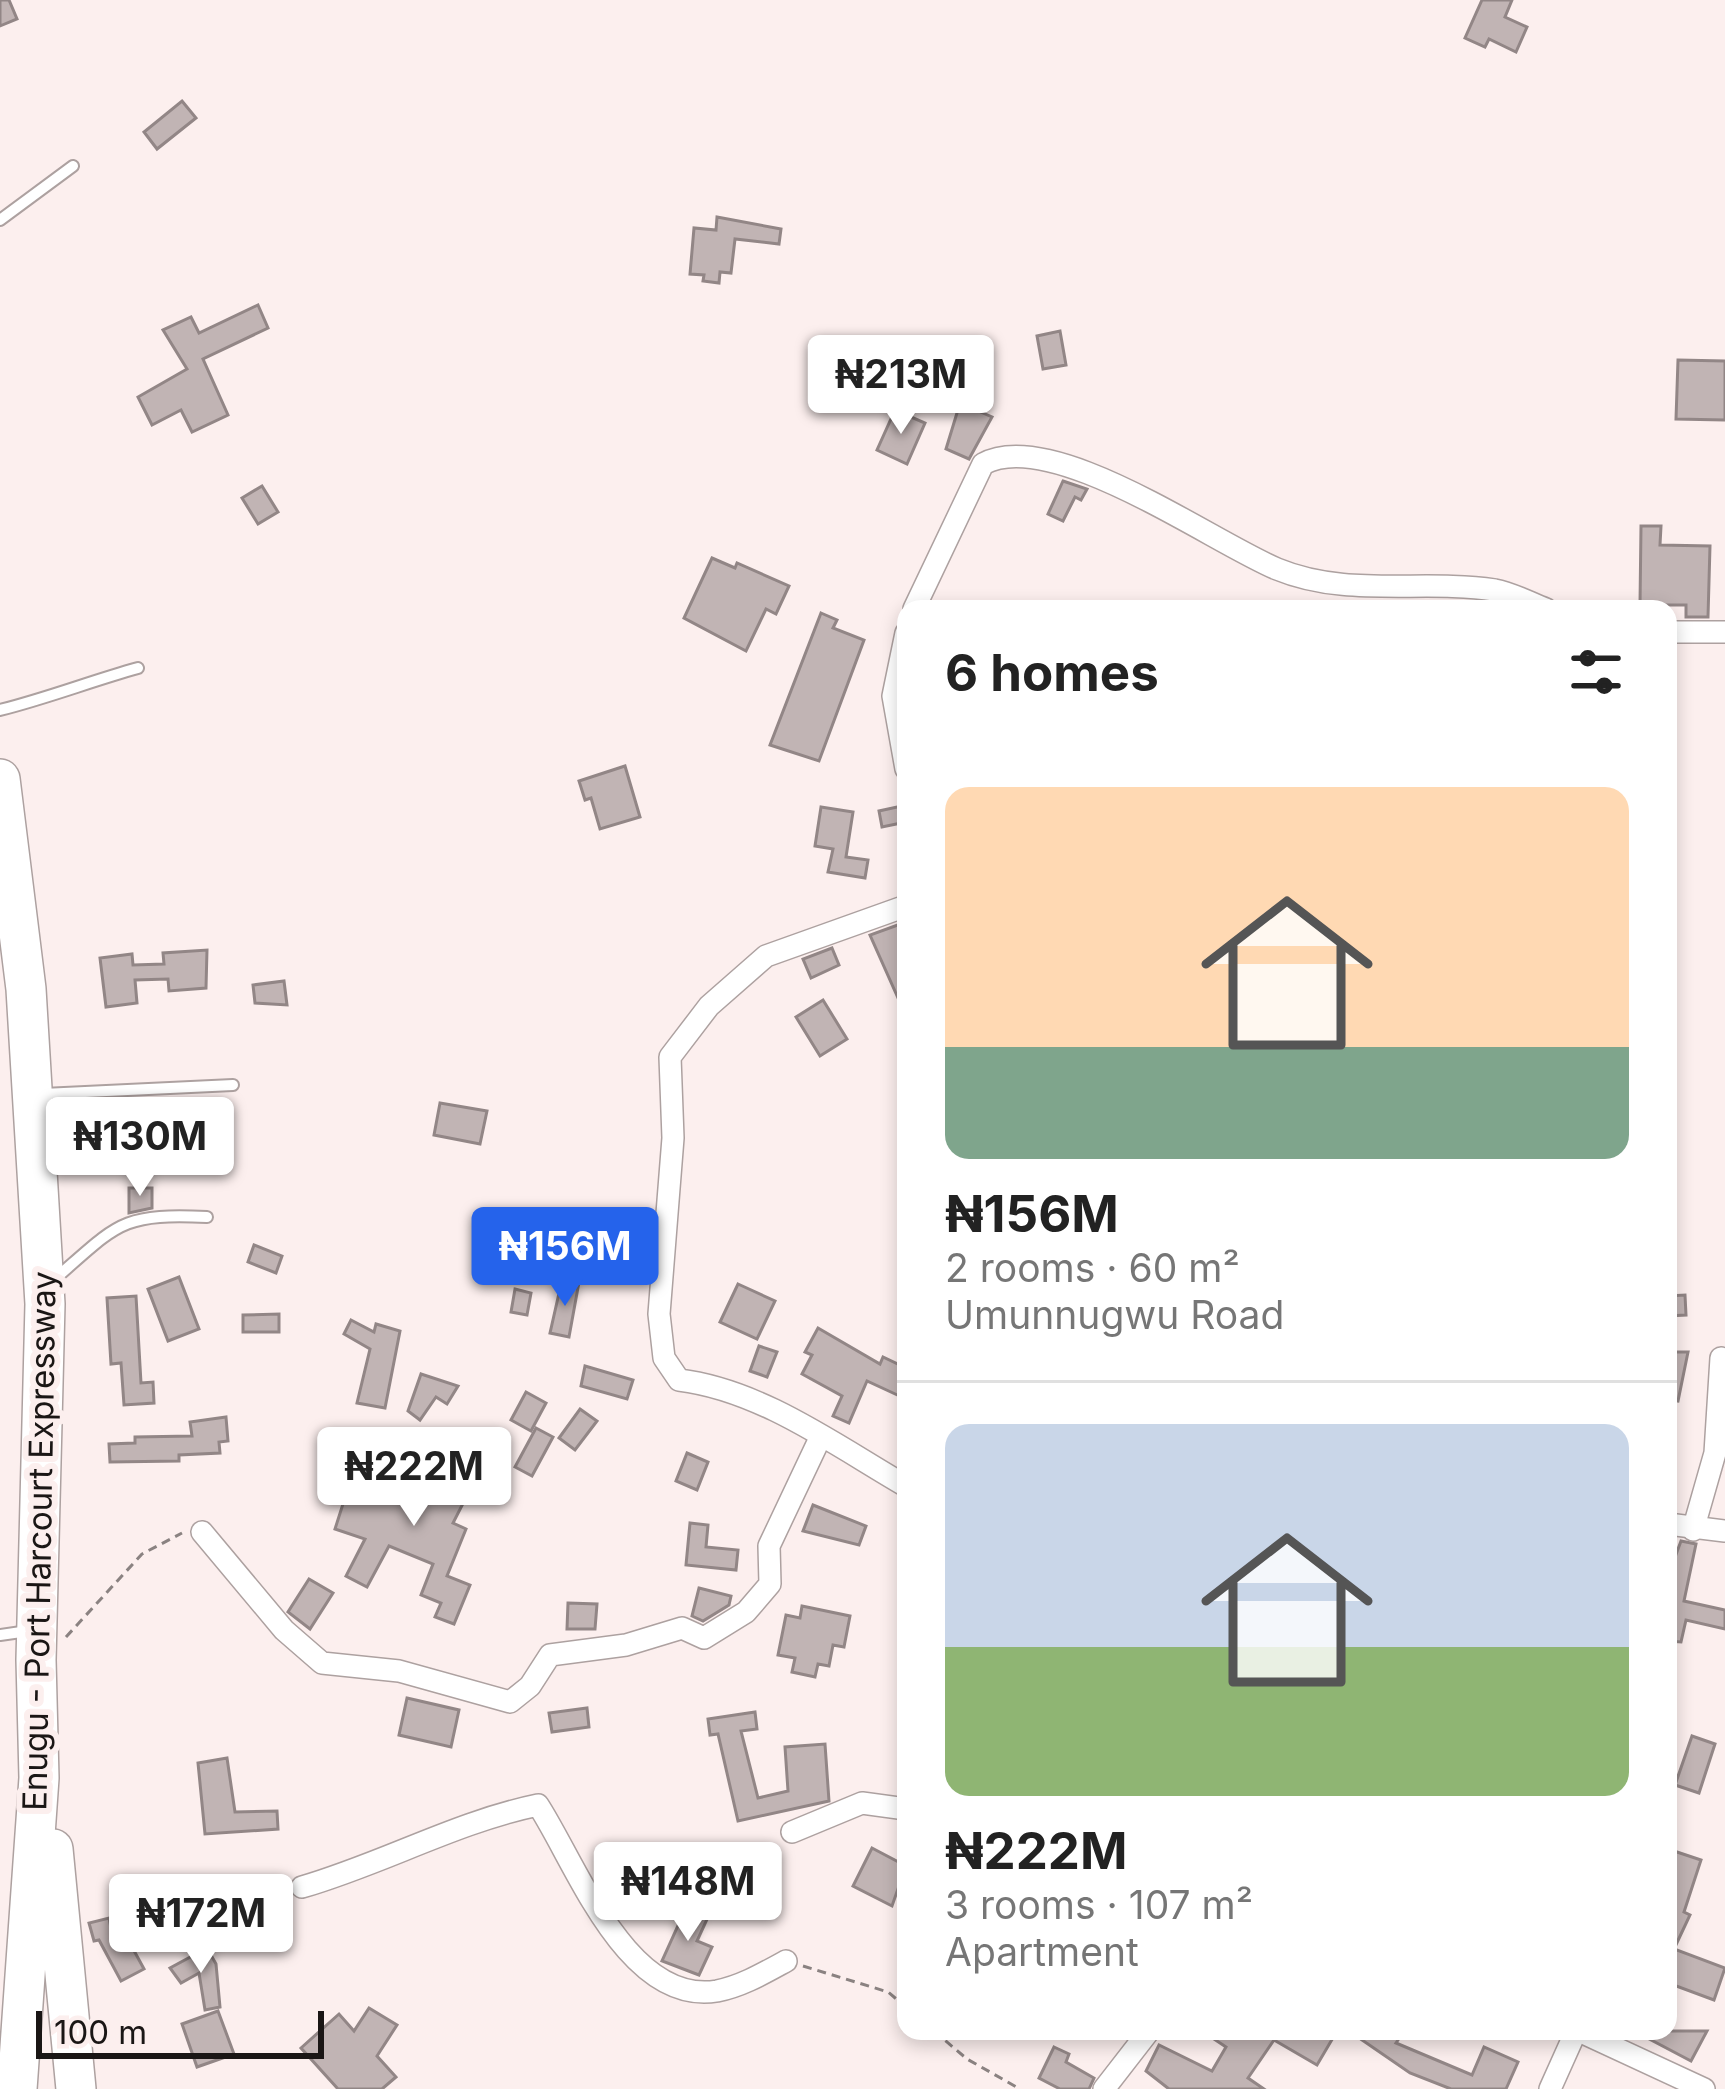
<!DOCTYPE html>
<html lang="en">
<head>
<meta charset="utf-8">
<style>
	body { margin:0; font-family:Inter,sans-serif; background:#f2f2f2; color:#222; height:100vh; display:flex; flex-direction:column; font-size:45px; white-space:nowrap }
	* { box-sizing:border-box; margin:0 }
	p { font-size:39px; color:#767676 }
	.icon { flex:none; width:66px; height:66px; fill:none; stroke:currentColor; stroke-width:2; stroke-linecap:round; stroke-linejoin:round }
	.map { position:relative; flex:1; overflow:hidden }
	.sheet { position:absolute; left:897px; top:600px; width:780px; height:1440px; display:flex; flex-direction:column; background:#fff; border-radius:24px; box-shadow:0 6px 18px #0003 }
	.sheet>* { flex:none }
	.scale { position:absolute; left:36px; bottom:30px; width:288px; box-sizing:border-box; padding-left:12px; border:6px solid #1a1615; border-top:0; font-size:33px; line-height:42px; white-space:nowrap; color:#1a1615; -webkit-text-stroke:9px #fcefee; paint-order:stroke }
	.price { position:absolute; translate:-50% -102px; padding:0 27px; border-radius:12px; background:#fff; color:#222; font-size:39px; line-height:78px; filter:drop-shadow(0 3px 6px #0008) }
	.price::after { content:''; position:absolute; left:50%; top:72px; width:36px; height:27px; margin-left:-18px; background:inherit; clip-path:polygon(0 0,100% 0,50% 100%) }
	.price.on { background:#2563eb; color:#fff }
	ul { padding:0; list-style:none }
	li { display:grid; align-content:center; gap:24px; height:636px; padding:0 48px }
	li+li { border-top:3px solid #e0e0e0 }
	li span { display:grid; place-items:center; height:372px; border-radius:24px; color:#555 }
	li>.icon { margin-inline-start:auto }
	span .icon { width:216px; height:216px; fill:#fffc; stroke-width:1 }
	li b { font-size:51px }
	h2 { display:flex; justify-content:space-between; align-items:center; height:144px; padding:0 48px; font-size:51px }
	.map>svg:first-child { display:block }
	.building { fill:#c1b4b4; stroke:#928686; stroke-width:3 }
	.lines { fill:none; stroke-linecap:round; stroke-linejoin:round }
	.lane-casing { stroke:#ada1a0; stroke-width:14 }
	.street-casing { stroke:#ada1a0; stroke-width:24 }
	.highway-casing { stroke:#ada1a0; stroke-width:42 }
	.path { stroke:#8a8281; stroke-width:3; stroke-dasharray:9 6; stroke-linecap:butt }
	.lane { stroke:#fff; stroke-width:10 }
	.street { stroke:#fff; stroke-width:21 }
	.highway { stroke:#fff; stroke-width:39 }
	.labels { text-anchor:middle; stroke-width:12; stroke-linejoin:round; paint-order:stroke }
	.street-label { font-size:33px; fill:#1a1615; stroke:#fcefee }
</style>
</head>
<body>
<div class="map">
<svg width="1725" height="2089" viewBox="0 0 1725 2089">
	<rect width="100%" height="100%" fill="#fcefee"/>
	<g class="building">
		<polygon points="0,0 9,0 17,19 0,26"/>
		<polygon points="1482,0 1512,0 1505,17 1527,27 1516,52 1489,39 1485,47 1465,38"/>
		<polygon points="182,101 196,118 157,149 144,132"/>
		<polygon points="717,217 781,229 779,244 735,239 731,273 720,272 719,283 703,281 704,275 690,274 694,228 716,230"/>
		<polygon points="258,305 268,328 203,359 228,415 192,432 181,410 152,425 138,397 187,369 163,330 191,317 199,333"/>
		<polygon points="1060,331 1066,365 1043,369 1037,336"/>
		<polygon points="1678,360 1725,361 1725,420 1676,419"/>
		<polygon points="960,403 992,417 969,459 946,449"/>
		<polygon points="895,410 925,423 907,464 877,450"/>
		<polygon points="1063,481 1087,489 1081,500 1075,497 1063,521 1048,514"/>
		<polygon points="262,486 278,512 258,524 242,498"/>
		<polygon points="1641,526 1661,526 1660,545 1710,546 1708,617 1686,617 1686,605 1640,605"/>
		<polygon points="712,558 735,568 737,563 789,586 776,614 766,609 746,651 684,618"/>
		<polygon points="821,613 837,620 833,628 864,640 819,761 770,745"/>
		<polygon points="625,766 640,817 600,829 591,798 585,800 579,781"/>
		<polygon points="906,805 906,822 882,827 879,811"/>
		<polygon points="821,807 853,812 846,857 868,860 865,878 828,872 833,849 815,846"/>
		<polygon points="906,922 906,1016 870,935"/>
		<polygon points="832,948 839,965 811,978 803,959"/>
		<polygon points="207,950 206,988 169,991 168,979 135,980 137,1003 106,1007 100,958 132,954 133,965 164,964 163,953"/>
		<polygon points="284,981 287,1005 255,1003 253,985"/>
		<polygon points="823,1000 847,1039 820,1056 796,1017"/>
		<polygon points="440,1103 487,1111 480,1144 434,1135"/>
		<polygon points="129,1188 152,1188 152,1208 129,1213"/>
		<polygon points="254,1245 282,1256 276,1273 248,1262"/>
		<polygon points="179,1277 199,1329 168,1341 148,1289"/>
		<polygon points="562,1280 579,1282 569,1337 550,1333"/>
		<polygon points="738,1284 775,1301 757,1339 720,1322"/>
		<polygon points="515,1289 531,1293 527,1315 511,1312"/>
		<polygon points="1685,1295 1686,1315 1668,1316 1668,1296"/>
		<polygon points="136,1296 141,1383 153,1382 154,1403 124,1405 121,1363 111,1364 107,1298"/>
		<polygon points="279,1314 279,1332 243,1332 243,1315"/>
		<polygon points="351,1320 374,1332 376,1324 400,1331 385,1408 357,1403 370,1349 344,1334"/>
		<polygon points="818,1328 880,1364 883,1357 906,1368 906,1399 867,1381 849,1423 833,1416 842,1396 802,1374 812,1355 805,1352"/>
		<polygon points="759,1346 777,1352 767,1377 750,1371"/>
		<polygon points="1669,1352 1688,1352 1678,1401 1669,1400"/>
		<polygon points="585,1366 633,1380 627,1399 581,1386"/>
		<polygon points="421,1374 458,1386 447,1404 436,1397 420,1420 408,1411"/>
		<polygon points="526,1392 546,1403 531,1431 511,1420"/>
		<polygon points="580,1409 597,1421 575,1450 559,1438"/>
		<polygon points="226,1417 228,1441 219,1442 220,1453 179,1455 179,1461 110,1462 109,1444 135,1443 135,1437 192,1436 190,1422"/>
		<polygon points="536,1428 553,1437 532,1476 515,1467"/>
		<polygon points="437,1442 459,1453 452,1469 475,1480 453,1523 466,1529 447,1576 470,1585 454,1624 435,1617 441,1603 421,1595 433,1564 389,1546 367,1587 346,1576 365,1539 335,1529 349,1485 408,1503"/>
		<polygon points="687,1453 708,1462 697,1490 676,1481"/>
		<polygon points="813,1505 866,1526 859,1545 803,1531"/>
		<polygon points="690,1523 708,1525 706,1547 738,1550 736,1570 686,1565"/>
		<polygon points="1681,1541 1696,1544 1684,1601 1725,1610 1725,1629 1686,1620 1681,1642 1668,1641 1668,1576"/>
		<polygon points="309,1579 333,1593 310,1629 288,1612"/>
		<polygon points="699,1588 731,1596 729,1605 703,1621 692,1616"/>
		<polygon points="568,1603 597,1604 595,1629 567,1629"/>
		<polygon points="802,1606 850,1616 844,1647 833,1645 829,1666 818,1664 815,1677 792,1672 795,1658 778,1655 786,1615 800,1618"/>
		<polygon points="407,1698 459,1710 451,1747 399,1735"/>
		<polygon points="587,1708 589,1727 552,1732 549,1713"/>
		<polygon points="755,1712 757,1729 741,1731 758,1798 788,1791 785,1747 825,1744 829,1801 738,1821 718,1734 710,1735 708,1719"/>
		<polygon points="1692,1736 1715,1744 1699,1793 1675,1785"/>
		<polygon points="227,1758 235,1812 277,1811 278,1829 205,1834 198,1763"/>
		<polygon points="872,1848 906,1866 892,1906 853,1886"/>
		<polygon points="1668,1849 1701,1860 1684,1912 1690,1915 1674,1949 1725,1968 1714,2000 1668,1983"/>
		<polygon points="686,1908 708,1917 697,1941 712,1947 699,1975 662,1961"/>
		<polygon points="109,1918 111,1928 120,1925 144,1969 121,1981 99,1940 94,1941 89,1923"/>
		<polygon points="207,1948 216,1964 220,2007 205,2010 199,1973 181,1983 170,1968"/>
		<polygon points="369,2008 397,2025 377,2056 396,2077 382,2089 338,2089 301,2048 339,2014 354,2031"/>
		<polygon points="218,2011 234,2054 197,2067 182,2024"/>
		<polygon points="1202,2031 1337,2031 1317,2065 1274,2040 1248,2078 1264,2089 1169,2089 1146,2071 1159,2045 1212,2071 1226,2047"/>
		<polygon points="1349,2031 1404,2031 1396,2043 1472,2075 1484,2047 1518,2062 1506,2089 1451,2089 1410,2073"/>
		<polygon points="1634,2031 1707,2031 1691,2061"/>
		<polygon points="1054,2047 1069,2054 1066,2062 1094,2078 1089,2089 1060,2089 1039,2078"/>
	</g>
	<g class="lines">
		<defs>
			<g id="lane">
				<polyline points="0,220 73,166"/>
				<path d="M 0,710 C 48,698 91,681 138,668"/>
				<polyline points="43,1094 233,1085"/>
				<path d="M 56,1278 C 118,1224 121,1213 207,1217"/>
				<polyline points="0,1635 28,1631"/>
			</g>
			<g id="street">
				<path d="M 914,609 L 983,464 C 1051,426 1212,542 1277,569 C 1347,598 1422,579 1495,590 C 1512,593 1530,603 1546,609"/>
				<polyline points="1668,632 1725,632"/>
				<polyline points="906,633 893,696 906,769"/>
				<path d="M 906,906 L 766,956 L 709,1006 L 670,1057 L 673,1138 L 659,1314 L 664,1358 L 679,1380 C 761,1390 835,1445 906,1486"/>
				<polyline points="1668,1524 1725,1531"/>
				<polyline points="1693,1530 1715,1453 1721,1358"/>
				<polyline points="202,1532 284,1630 322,1663 399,1671 510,1702 530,1686 550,1655 626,1645 682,1628 704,1638 746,1612 770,1584 769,1546 821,1436"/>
				<polyline points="792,1832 862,1803 906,1809"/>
				<path d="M 302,1887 C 382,1864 456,1822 538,1805 C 576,1863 627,2006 717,1991 C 742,1986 764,1973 786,1961"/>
				<polyline points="1579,2031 1704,2089"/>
				<polyline points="1104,2089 1149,2031"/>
				<polyline points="1550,2089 1576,2031"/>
			</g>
			<g id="highway">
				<polyline points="0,779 26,989 45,1304 36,1660 39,1778 17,2089"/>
				<polyline points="53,1849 76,2089"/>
			</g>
		</defs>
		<use href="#lane" class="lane-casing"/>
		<use href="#street" class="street-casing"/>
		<use href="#highway" class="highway-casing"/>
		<g class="path">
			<polyline points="66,1637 142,1554 182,1533"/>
			<polyline points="803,1966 888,1992 906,2007"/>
			<polyline points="934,2031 967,2059 1020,2089"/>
		</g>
		<use href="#lane" class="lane"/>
		<use href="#street" class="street"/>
		<use href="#highway" class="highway"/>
	</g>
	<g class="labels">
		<g class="street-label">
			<text transform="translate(39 1541) rotate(-89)" y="12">Enugu - Port Harcourt Expressway</text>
		</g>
	</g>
</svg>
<div class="scale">100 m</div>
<b class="price" style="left:901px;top:437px">₦213M</b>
<b class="price" style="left:140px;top:1199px">₦130M</b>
<b class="price on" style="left:565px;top:1309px">₦156M</b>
<b class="price" style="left:414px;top:1529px">₦222M</b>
<b class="price" style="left:688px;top:1944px">₦148M</b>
<b class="price" style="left:201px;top:1976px">₦172M</b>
<section class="sheet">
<h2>6 homes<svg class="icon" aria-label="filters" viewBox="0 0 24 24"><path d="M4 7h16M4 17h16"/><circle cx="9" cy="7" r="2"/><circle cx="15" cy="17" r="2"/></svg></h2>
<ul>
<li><span style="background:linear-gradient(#ffd9b3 70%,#7fa58c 0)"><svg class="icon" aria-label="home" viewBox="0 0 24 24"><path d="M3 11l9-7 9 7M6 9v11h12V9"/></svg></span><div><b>₦156M</b><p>2 rooms · 60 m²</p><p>Umunnugwu Road</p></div></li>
<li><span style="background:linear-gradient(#c9d6e8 60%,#8fb573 0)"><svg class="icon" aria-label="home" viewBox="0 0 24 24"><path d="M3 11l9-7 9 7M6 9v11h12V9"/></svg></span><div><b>₦222M</b><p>3 rooms · 107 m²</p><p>Apartment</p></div></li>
</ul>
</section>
</div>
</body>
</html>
